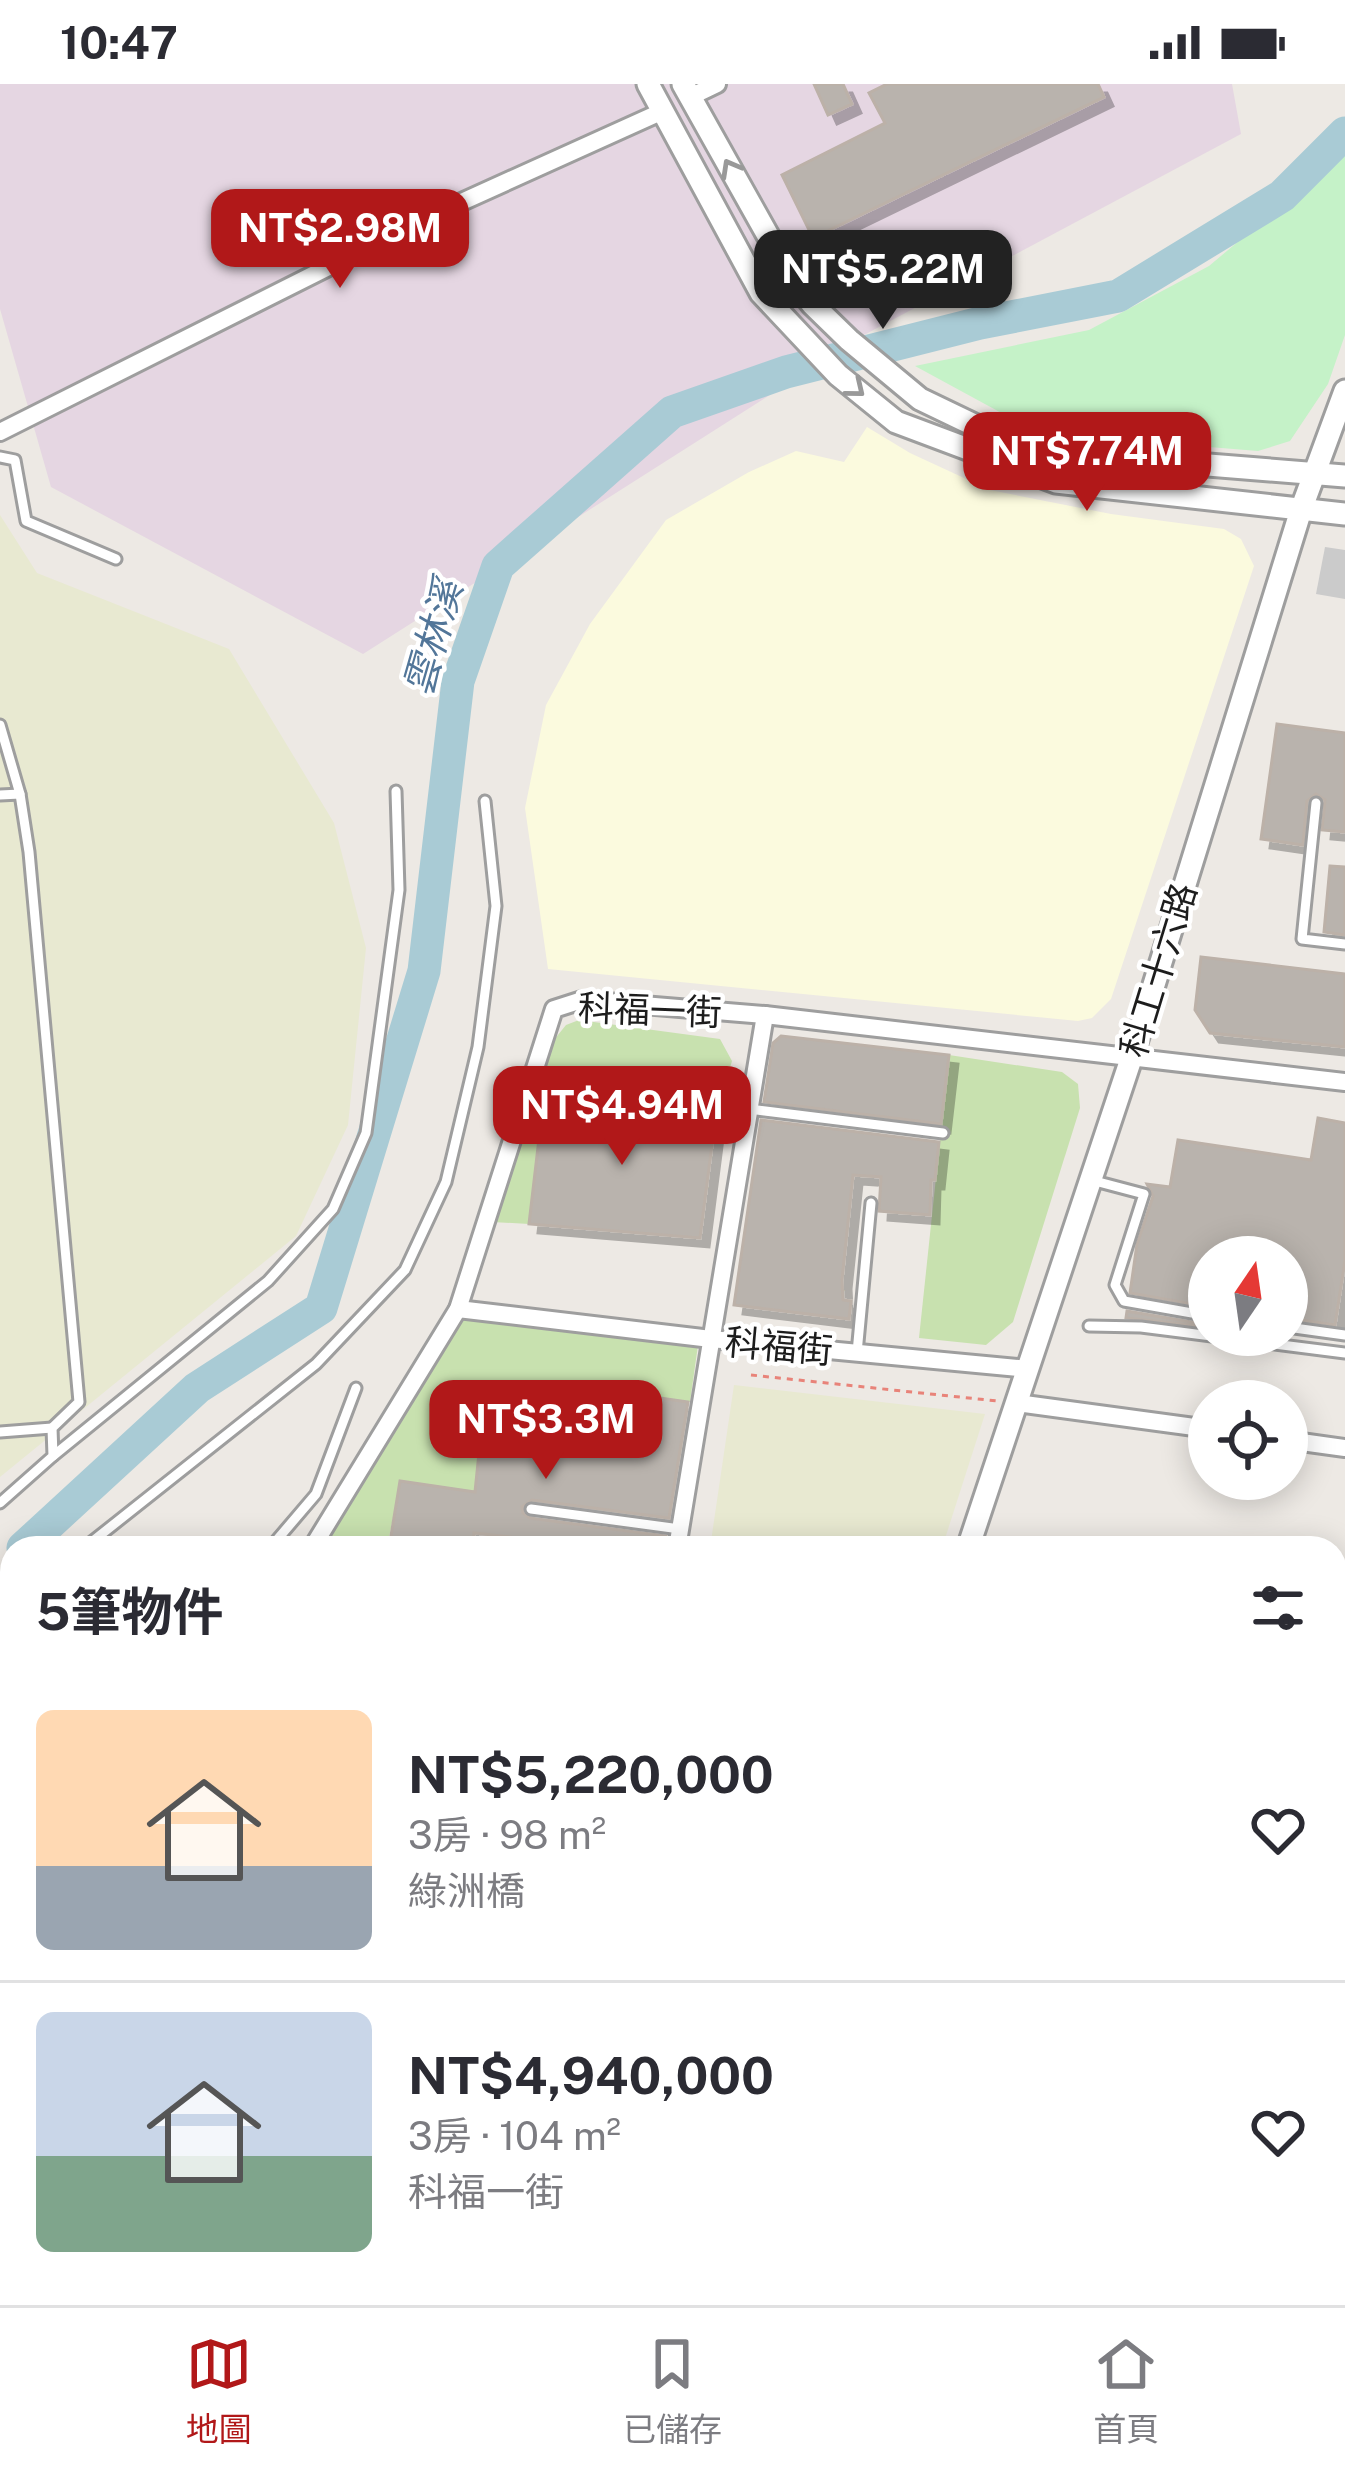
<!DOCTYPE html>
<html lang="zh-TW">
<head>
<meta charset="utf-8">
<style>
	body { margin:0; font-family:"Public Sans","Noto Sans TC",sans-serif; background:#f2f2f3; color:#2b2b33; height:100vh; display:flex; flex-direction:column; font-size:45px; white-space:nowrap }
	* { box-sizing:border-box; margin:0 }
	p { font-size:39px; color:#7c7c81 }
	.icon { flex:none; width:66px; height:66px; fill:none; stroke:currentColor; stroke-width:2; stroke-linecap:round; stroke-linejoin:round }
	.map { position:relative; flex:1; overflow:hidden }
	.drawer { position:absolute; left:0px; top:1452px; width:1347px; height:771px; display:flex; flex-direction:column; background:#fff; border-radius:36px 36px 0 0; box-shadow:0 6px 30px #0003 }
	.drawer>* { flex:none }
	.needle { width:78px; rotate:13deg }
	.buttons { position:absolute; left:1188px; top:1152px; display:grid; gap:24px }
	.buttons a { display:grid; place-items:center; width:120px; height:120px; border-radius:50%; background:#fff; box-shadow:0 6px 30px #0003; font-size:60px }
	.price { position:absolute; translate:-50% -102px; padding:0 27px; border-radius:24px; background:#b11819; color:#fff; font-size:39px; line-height:78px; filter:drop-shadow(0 3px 6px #0008) }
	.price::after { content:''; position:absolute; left:50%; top:72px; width:36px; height:27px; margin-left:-18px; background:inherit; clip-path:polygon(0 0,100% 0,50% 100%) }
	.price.selected { background:#222; color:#fff }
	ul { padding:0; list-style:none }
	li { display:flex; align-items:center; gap:36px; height:300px; padding:0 36px }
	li+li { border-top:3px solid #e1e1e2 }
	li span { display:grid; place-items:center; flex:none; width:336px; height:240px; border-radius:18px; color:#555 }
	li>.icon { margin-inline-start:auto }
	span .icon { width:144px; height:144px; fill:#fffc; stroke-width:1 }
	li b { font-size:51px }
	h2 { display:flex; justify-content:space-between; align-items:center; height:144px; padding:0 36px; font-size:51px }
	.status { display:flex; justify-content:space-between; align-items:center; height:84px; padding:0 60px; background:#fff; direction:ltr }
	.status svg { height:33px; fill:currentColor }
	.menu { display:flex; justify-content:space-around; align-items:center; height:168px; border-top:3px solid #e1e1e2; background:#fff; font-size:33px; color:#7c7c81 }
	.menu a { display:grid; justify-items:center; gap:6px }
	.menu .selected { color:#b11819 }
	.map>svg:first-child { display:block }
	.industrial { fill:#e5d6e2 }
	.education { fill:#fbfade }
	.religious { fill:#cbcbcb }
	.farmland { fill:#e8e9d1 }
	.grass { fill:#c8e1af }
	.park { fill:#c5f2c8 }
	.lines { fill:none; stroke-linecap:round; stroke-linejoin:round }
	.river { stroke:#a9cbd5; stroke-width:33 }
	.building { fill:#b9b3ad; stroke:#bcb1a8; stroke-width:3; filter:url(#shadow) }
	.service-casing { stroke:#9e9e9e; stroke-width:15 }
	.minor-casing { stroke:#9e9e9e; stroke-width:22 }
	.tertiary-casing { stroke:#9e9e9e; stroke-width:27 }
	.path { stroke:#e88379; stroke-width:3; stroke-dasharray:6 6; stroke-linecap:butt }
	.service { stroke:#fff; stroke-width:9 }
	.minor { stroke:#fff; stroke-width:16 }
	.tertiary { stroke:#fff; stroke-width:21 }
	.oneway { stroke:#999 }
	.labels { text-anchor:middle; stroke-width:9; stroke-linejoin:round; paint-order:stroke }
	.street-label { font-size:36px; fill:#1d1d1d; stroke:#fff }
	.water-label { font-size:39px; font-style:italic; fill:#527699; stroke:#fff }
</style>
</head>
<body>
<div class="status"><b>10:47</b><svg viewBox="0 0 49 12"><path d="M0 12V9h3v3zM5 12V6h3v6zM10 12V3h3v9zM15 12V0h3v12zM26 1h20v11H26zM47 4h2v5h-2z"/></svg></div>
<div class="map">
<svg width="1345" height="2221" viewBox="0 0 1345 2221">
	<defs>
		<filter id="shadow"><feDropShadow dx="9" dy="9" stdDeviation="0" flood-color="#0004"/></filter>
	</defs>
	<rect width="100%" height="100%" fill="#ede9e4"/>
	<polygon class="industrial" points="0,0 1232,0 1241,50 864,251 363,570 51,403 0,225"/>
	<polygon class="education" points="867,343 910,369 990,406 1111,430 1224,445 1241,455 1254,482 1111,915 1092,934 1078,937 548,885 525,724 546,621 590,540 666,436 749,388 796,367 844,378"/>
	<polygon class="religious" points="1325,463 1345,466 1345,515 1316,510"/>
	<g class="farmland">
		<polygon points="0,431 37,489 229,565 334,739 366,864 348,1041 296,1152 0,1393"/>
		<polygon points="734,1301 985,1330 942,1464 710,1464"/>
		<polygon points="110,2211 694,2211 691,2221 114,2221"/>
	</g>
	<g class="grass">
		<polygon points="579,936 720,955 732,977 716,1030 544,1013 529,1140 492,1138 545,967 566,941"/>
		<polygon points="949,971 1062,988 1078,1000 1080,1024 1013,1238 986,1261 919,1254"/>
		<polygon points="458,1225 699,1254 690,1318 632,1310 624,1368 526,1355 527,1341 512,1342 514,1320 451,1311 443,1351 480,1359 475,1408 400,1398 388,1459 329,1452"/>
	</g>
	<polygon class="park" points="1345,68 1345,251 1328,300 1290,357 1258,367 1111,355 1007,332 915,282 1089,246 1209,182"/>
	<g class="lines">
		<g class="river">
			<polyline points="23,1464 197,1304 321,1224 424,887 458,597 498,482 672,328 786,288 980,239 1118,212 1282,112 1345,49"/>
			<polyline points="0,2120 4,2121 12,2135"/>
			<polyline points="52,2211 57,2221"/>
		</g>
	</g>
	<g class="building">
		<polygon points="814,0 843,0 852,20 828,31"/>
		<polygon points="887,0 1098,0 1104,13 813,154 782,91 885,39 869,9"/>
		<polygon points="1277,640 1345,649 1345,748 1322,746 1325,716 1316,710 1307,717 1303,761 1261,755"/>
		<polygon points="1330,782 1345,783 1345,851 1324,848"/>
		<polygon points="1201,873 1345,890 1345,963 1210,949 1195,926"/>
		<polygon points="781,952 949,971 941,1040 764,1018 773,959"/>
		<polygon points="544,1012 716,1030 700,1154 529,1140"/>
		<polygon points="1318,1034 1345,1039 1345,1177 1335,1241 1287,1234 1287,1173 1209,1173 1209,1223 1130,1209 1137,1160 1153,1112 1147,1100 1170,1103 1178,1056 1311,1076"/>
		<polygon points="761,1036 939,1058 935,1096 931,1096 930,1131 879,1127 881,1093 853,1091 842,1196 843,1216 851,1217 849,1235 734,1221"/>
		<polygon points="1127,1227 1209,1241 1209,1243 1126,1234"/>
		<polygon points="451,1310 515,1320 512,1342 527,1345 526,1355 624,1368 632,1310 688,1318 669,1434 532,1416 522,1423 523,1429 530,1434 666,1452 664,1464 516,1464 518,1454 474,1449 473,1464 389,1464 400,1397 475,1408 480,1359 443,1352"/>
	</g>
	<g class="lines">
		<defs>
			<g id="service">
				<polyline points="0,373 15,376 26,437 116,475"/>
				<polyline points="0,641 20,710 29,768 79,1318 52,1344 53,1372 0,1419"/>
				<polyline points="0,711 20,710"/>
				<polyline points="1316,719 1302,855 1345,860"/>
				<polyline points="749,1025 943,1049"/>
				<polyline points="1091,1096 1144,1110 1115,1201 1124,1217 1209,1232"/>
				<polyline points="1089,1242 1141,1243 1345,1269"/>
				<polyline points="1287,1243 1345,1251"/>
				<polyline points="857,1269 871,1119"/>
				<polyline points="0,1348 52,1344"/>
				<polyline points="53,1372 268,1197 333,1125 366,1049 399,806 396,707"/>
				<polyline points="531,1425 680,1445"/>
				<polyline points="84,1464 316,1280 405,1186 446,1098 478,963 496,822 485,717"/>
				<polyline points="270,1464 316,1410 356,1304"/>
				<polyline points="0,1530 12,1521"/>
				<polyline points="0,2072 12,2076"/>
				<polyline points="0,2177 12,2203"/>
				<polyline points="15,2211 20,2221"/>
				<polyline points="105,2211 109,2221"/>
				<polyline points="1193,2221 1195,2211"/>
			</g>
			<g id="minor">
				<polyline points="690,13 717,0"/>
				<polyline points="0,348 424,135 663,27"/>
				<polyline points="458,1225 711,1255 1029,1285"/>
				<polyline points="1017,1319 1209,1345"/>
				<polyline points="1287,1356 1345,1364"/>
				<polyline points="312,1464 458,1225 554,925 582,916 765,931 1345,998"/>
				<polyline points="677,1464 765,931"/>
				<polyline points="0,2017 12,2019"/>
				<polyline points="1335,2116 1345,2118"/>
			</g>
			<g id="tertiary">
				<polyline points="648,0 761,209 838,291 896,338 1056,398 1345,430"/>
				<polyline points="683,0 790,191 812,220 849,256 920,315 974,341 1084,371 1345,392"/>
				<polyline points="968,1464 1131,975 1301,426 1345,307"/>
				<polyline points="718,2221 721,2211"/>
			</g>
		</defs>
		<use href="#service" class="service-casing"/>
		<use href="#minor" class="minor-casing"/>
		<use href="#tertiary" class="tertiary-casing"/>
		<polyline class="path" points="751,1291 997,1317"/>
		<use href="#service" class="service"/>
		<use href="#minor" class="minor"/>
		<use href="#tertiary" class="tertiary"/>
	</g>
	<defs><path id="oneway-chevron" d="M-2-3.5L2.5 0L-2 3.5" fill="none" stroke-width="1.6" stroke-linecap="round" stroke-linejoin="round" transform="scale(3)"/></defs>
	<g class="oneway">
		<use href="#oneway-chevron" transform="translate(730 84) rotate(-119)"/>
		<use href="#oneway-chevron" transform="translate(856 305) rotate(39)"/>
	</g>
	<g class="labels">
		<g class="street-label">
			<text transform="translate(1158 886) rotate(-73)" y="13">科工十六路</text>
			<text transform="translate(650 926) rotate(2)" y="13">科福一街</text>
			<text transform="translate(779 1262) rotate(5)" y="13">科福街</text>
		</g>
		<g class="water-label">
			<text transform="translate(433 554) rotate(-74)" y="14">雲林溪</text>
		</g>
	</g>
</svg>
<div class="buttons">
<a><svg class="needle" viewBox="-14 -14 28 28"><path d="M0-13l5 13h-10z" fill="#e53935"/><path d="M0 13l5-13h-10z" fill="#7c7c81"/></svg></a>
<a><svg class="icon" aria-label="locate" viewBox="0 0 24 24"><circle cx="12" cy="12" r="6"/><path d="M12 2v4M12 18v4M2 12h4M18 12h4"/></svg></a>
</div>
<b class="price" style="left:340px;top:207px">NT$2.98M</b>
<b class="price selected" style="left:883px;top:248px">NT$5.22M</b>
<b class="price" style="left:1087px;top:430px">NT$7.74M</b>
<b class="price" style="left:622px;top:1084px">NT$4.94M</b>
<b class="price" style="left:546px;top:1398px">NT$3.3M</b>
<section class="drawer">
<h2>5筆物件<svg class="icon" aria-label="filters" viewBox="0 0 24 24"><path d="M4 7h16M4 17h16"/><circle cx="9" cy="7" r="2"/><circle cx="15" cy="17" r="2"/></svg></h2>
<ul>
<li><span style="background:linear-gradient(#ffd9b3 65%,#9aa5b1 0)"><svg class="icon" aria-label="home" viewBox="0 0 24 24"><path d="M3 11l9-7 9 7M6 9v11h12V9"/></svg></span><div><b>NT$5,220,000</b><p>3房 · 98 m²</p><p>綠洲橋</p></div><svg class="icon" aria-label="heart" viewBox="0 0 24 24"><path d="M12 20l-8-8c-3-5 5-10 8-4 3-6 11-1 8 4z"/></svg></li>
<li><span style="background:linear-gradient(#c9d6e8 60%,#7fa58c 0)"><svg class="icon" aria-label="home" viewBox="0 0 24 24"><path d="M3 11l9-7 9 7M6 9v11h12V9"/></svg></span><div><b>NT$4,940,000</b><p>3房 · 104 m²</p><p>科福一街</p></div><svg class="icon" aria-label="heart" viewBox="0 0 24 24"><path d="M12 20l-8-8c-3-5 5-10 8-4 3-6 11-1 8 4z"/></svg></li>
</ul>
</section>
</div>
<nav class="menu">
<a class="selected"><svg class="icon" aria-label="map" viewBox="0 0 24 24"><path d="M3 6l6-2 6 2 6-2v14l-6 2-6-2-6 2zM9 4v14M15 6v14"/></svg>地圖</a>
<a><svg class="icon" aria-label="saved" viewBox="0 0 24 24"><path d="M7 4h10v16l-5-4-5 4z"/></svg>已儲存</a>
<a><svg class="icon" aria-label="home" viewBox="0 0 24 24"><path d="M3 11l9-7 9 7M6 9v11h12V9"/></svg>首頁</a>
</nav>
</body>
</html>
